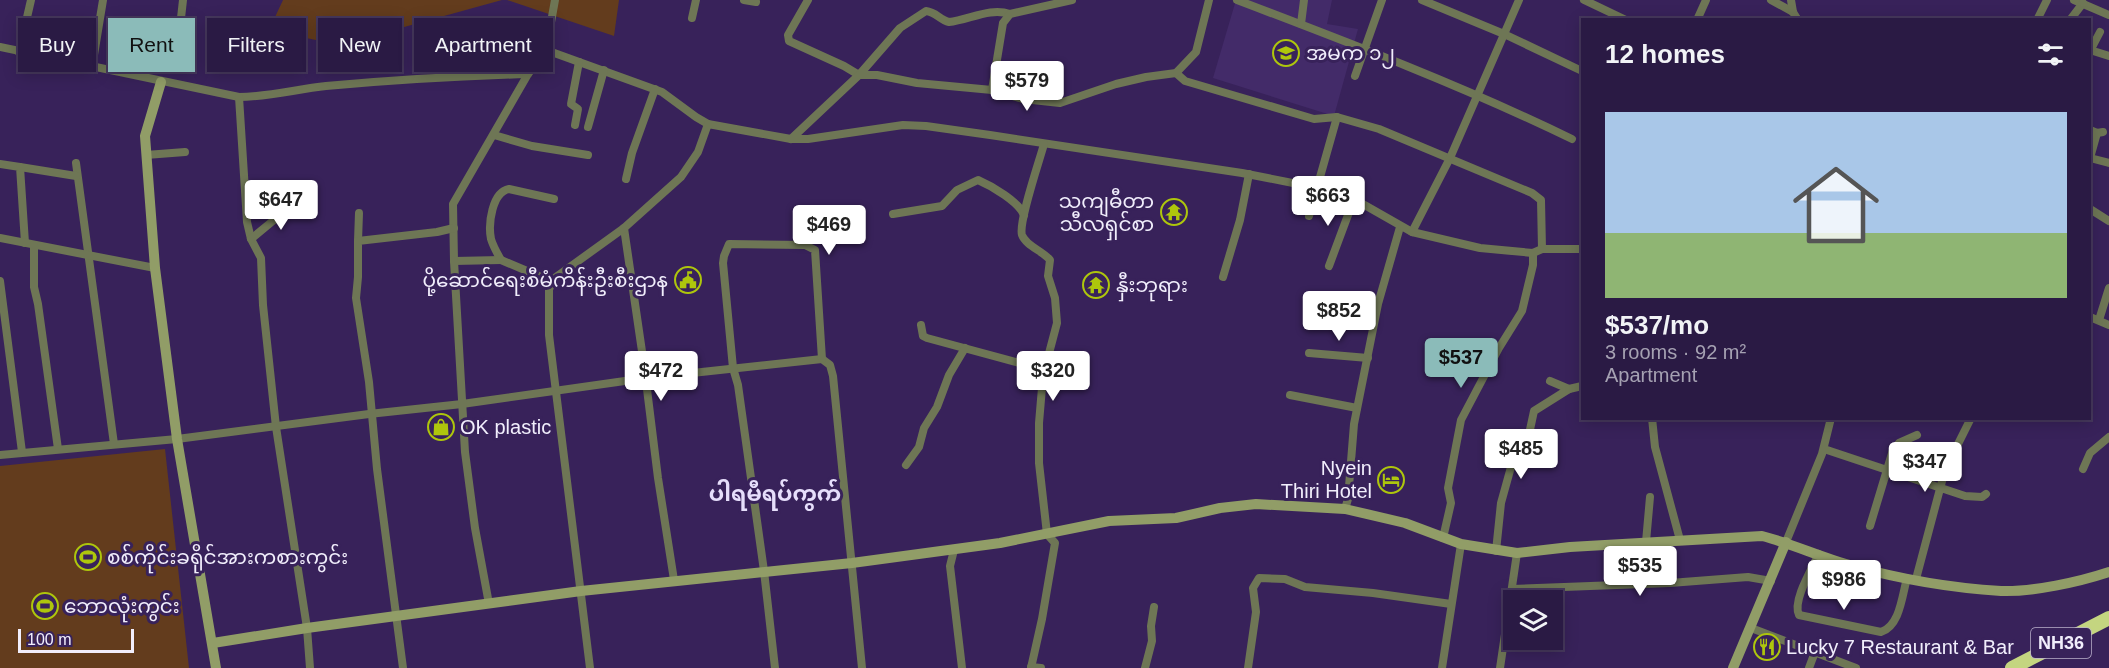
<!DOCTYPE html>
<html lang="en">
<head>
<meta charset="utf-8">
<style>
	body { margin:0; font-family:Arial,"Noto Sans Myanmar",sans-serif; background:#36274f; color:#f1f3f6; height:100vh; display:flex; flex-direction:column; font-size:22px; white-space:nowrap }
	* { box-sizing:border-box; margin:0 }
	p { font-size:20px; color:#a5a1b2 }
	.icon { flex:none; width:33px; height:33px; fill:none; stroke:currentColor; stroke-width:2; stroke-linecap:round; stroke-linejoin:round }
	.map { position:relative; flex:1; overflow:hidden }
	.details { position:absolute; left:1581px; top:18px; width:510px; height:402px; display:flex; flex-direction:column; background:#2a1a44; border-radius:0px; box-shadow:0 3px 15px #0003,0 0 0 2px #46385d }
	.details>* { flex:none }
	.banner { position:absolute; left:18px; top:18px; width:570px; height:54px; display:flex; gap:12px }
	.tools { position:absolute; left:1503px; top:590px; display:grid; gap:12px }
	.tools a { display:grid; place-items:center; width:60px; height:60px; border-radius:0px; background:#2a1a44; box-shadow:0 3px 15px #0003,0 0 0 2px #46385d; font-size:30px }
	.scale { position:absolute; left:18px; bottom:15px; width:116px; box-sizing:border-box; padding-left:6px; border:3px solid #f1eefc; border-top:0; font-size:16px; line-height:21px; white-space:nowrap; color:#f1eefc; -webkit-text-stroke:4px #38225a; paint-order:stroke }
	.price { position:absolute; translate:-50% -51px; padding:0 14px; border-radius:6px; background:#fff; color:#222; font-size:20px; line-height:39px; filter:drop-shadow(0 2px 3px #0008) }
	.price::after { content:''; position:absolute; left:50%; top:36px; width:18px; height:14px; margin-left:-9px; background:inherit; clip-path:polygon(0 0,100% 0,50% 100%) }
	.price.active { background:#8bbbb9; color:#111 }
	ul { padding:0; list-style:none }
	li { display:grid; align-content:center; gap:12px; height:318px; padding:0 24px }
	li+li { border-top:2px solid #46385d }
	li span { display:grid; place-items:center; height:186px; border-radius:0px; color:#555 }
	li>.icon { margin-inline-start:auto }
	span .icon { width:108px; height:108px; fill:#fffc; stroke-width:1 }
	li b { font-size:26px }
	h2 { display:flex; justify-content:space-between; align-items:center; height:72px; padding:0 24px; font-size:26px }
	.tag { padding:0 21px; border-radius:0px; background:#2a1a44; box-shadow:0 3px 15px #0003,0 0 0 2px #46385d; font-size:21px; line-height:54px }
	.tag.active { background:#8bbbb9; color:#111 }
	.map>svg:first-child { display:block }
	.built { fill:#432b69 }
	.green { fill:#633c1d }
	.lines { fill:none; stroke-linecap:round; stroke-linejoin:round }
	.street { stroke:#6e7655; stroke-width:8 }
	.secondary { stroke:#919d67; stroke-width:10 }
	.highway { stroke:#c4d580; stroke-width:14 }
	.labels { text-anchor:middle; stroke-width:6; stroke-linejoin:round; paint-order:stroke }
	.shield { fill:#38225a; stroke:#bab1cb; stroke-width:1.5 }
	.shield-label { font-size:18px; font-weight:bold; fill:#f1eefc }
	.poi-label { font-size:20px; fill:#f1eefc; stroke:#38225a; text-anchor:start }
	.quarter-label { font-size:22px; font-weight:bold; fill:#e6defb; stroke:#38225a }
</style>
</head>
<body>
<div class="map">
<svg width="2109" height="668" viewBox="0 0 2109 668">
	<rect width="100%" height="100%" fill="#38225a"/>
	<polygon class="built" points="1236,0 1332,0 1327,24 1358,29 1334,116 1213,78"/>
	<g class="green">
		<polygon points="283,0 502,0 339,45 269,30"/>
		<polygon points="507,0 619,0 614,36"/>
		<polygon points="165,449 189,668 0,668 0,466"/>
	</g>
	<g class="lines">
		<g class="street">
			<polyline points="744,0 756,2"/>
			<path d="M 808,0 L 788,35 L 789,41 L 844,66 L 859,75 L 900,28 L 926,11 C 936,12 940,20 949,22 C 969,20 990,7 1010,14"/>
			<path d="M 1237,0 C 1350,43 1463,86 1572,139"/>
			<polyline points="1422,0 1504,34 1582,71"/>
			<polyline points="1584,0 1626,20"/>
			<polyline points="1771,0 1793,12 1798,20"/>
			<polyline points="1791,0 1793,12"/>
			<polyline points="2074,0 2109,15"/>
			<polyline points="692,18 696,0"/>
			<polyline points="1697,20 1706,0"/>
			<polyline points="2037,20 2047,0"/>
			<polyline points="2070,20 2083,3"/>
			<polyline points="1301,24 1304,0"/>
			<polyline points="180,27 183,0"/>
			<path d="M 0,47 L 239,97 C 268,97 297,89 326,86 C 393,80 460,76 528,74"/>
			<polyline points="524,47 546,50 662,92 696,117 708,124"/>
			<polyline points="2090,50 2109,56"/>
			<polyline points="2090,51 2100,32"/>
			<polyline points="19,52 31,0"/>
			<polyline points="92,67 103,0"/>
			<polyline points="1176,73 1185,81 1314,119 1337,117 1379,129 1532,193 1541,200 1542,249"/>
			<polyline points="1355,76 1382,0"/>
			<polyline points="992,90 1003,23 1010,14 1072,0"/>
			<polyline points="239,97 247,222 251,239 261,258 263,305 276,427 307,628 310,668"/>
			<polyline points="575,125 578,109 571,104 579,62"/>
			<polyline points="588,127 604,70"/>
			<polyline points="2090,130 2097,133 2103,132"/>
			<polyline points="494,135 532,146 588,155"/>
			<polyline points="791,139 859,75 877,75 917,83 992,90 1023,99 1060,103 1116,84 1146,77 1176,73 1196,52 1209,0"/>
			<polyline points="146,155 185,152"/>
			<polyline points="2090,158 2097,133"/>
			<polyline points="2090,158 2109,163"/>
			<polyline points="76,163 114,444"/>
			<polyline points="0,164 20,167 25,243"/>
			<polyline points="20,167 76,176"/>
			<polyline points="626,179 632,153 655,89"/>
			<polyline points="2090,209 2109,221"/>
			<path d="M 893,214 L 942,206 L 957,190 L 978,180 C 992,186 1019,202 1024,215"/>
			<polyline points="1309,216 1337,117"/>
			<polyline points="624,228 644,365 658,478 674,580"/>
			<polyline points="1412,232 1450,158 1519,0"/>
			<polyline points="0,238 155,268"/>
			<polyline points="251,239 274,220 302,209"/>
			<polyline points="358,241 359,213"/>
			<polyline points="34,245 34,287 38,304 58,449"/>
			<polyline points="454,261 501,260"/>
			<polyline points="1329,266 1354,199"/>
			<polyline points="1223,277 1240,220 1249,174"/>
			<polyline points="0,281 22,452"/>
			<path d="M 553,282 L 501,260 C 497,253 493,246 491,239 C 488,224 492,192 509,189 L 554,199"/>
			<polyline points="2090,317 2109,325"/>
			<polyline points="2099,320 2109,288"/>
			<polyline points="921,325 923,336 927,338 1038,368 1043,376"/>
			<polyline points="1309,353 1368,358"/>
			<polyline points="1550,381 1569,389"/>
			<polyline points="1290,395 1357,408"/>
			<polyline points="1652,418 1655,447 1680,540"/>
			<polyline points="1824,449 1965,496 1982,497 1986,494"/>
			<polyline points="0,455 177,439 369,414 462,404 646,378 822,359 830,365 833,376 862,668"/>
			<polyline points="906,465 919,447 924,428 937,407 949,375 965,348"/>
			<polyline points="2083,469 2090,453 2109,437"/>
			<polyline points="1345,509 1348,499 1354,424 1378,304 1400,227"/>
			<polyline points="1870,526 1893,450 1899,443 1917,435"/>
			<polyline points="1443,538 1451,503 1448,488 1461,420 1499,348 1522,311 1533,265 1533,253"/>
			<polyline points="1646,542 1650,497"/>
			<polyline points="1786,542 1822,454 1831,418"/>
			<polyline points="954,550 950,566 962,668"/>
			<polyline points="1496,551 1501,503 1511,467 1525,453 1534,411 1569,389 1582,386"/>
			<path d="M 1819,554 C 1812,569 1792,601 1799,615 L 1881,632 C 1900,626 1902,596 1907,578"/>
			<polyline points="1916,579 1945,470 1971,418"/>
			<polyline points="1512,589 1670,583 1748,577 1771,581"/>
			<polyline points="489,604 475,528 465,452 454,261 453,204 528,74 546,50 555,0"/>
			<polyline points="1751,628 1856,668"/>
			<polyline points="1031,667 1041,668"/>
			<polyline points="403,668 377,469 369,382 356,298 358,277 358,241 437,232 454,228"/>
			<polyline points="590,668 549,335 549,289 556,277 624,228 681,177 698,152 708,124 791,139 808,139 903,125 926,126 990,135 1242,173 1318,188 1354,199 1412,232 1480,248 1533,253 1542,249 1582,249"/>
			<polyline points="775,668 764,571 738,385 733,368 723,263 724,256 729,244 805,245 815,250 822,359"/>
			<path d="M 1031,668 L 1042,619 L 1055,543 L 1047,534 L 1039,463 L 1039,423 L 1043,376 L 1057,323 L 1055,298 L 1048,276 L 1050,260 C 1043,251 1026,246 1022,235 C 1018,223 1040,159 1044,144"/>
			<polyline points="1145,668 1152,641 1151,626 1154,607"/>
			<polyline points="1248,668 1256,612 1253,588 1259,578 1285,579 1305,587 1373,593 1451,604"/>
			<polyline points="1442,668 1461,544"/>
			<polyline points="1500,668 1517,553"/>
			<polyline points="1809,668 1815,652"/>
		</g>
		<g class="secondary">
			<polyline points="161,82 145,136 155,268 177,439 216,668"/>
			<path d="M 213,643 L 307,628 L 581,591 L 852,563 L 1000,543 L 1109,521 L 1176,518 L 1220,508 L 1256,504 L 1345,509 L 1405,523 L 1461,544 L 1517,553 L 1570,547 L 1762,536 C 1793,544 1822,558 1853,566 C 1900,579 1952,588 2001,591 C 2033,592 2079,582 2109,572"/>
			<polyline points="1733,668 1786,542"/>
		</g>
		<polyline class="highway" points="2012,668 2109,618"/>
	</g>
	<defs>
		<symbol id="school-ring" viewBox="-11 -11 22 22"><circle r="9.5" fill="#38225a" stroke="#aec60c" stroke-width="1.5"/><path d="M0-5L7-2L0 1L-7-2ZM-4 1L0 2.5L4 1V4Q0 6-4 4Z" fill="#aec60c"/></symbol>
		<symbol id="temple-ring" viewBox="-11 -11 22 22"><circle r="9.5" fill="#38225a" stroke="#aec60c" stroke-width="1.5"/><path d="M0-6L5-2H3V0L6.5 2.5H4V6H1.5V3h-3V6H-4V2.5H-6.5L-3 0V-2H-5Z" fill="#aec60c"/></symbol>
		<symbol id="civic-ring" viewBox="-11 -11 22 22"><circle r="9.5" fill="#38225a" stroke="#aec60c" stroke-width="1.5"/><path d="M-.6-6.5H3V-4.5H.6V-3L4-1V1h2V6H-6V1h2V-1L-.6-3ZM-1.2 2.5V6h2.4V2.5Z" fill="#aec60c"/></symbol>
		<symbol id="shop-ring" viewBox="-11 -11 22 22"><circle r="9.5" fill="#38225a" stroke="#aec60c" stroke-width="1.5"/><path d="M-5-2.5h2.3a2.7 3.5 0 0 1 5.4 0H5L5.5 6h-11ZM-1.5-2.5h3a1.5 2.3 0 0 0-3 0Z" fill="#aec60c"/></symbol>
		<symbol id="hotel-ring" viewBox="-11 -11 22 22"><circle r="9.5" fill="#38225a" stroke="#aec60c" stroke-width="1.5"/><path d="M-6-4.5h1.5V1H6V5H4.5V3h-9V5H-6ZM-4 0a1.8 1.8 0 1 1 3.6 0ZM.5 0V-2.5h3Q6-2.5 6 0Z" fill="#aec60c"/></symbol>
		<symbol id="stadium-ring" viewBox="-11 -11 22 22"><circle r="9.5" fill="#38225a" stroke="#aec60c" stroke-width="1.5"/><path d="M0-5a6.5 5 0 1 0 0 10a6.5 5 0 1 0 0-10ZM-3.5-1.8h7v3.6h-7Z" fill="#aec60c"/></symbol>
		<symbol id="restaurant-ring" viewBox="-11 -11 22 22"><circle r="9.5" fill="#38225a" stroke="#aec60c" stroke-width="1.5"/><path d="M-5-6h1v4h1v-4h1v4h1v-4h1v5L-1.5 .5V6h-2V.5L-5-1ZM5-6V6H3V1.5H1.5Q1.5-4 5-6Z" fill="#aec60c"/></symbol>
	</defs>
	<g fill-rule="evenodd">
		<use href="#school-ring" x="1271" y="38" width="30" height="30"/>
		<use href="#temple-ring" x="1159" y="197" width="30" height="30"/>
		<use href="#civic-ring" x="673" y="265" width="30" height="30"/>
		<use href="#temple-ring" x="1081" y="270" width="30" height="30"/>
		<use href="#shop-ring" x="426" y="412" width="30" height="30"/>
		<use href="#hotel-ring" x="1376" y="465" width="30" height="30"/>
		<use href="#stadium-ring" x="73" y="542" width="30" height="30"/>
		<use href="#stadium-ring" x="30" y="591" width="30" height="30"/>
		<use href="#restaurant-ring" x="1752" y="632" width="30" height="30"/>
	</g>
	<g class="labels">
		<rect class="shield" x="2031" y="628" width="60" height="30" rx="4.5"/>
		<g class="shield-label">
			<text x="2061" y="649">NH36</text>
		</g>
		<g class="poi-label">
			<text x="1306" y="60">အမက ၁၂</text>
			<text x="1154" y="208" text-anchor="end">သကျဓီတာ<tspan x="1154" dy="23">သီလရှင်စာ</tspan></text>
			<text x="668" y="287" text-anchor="end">ပို့ဆောင်ရေးစီမံကိန်းဦးစီးဌာန</text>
			<text x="1116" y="292">နှီးဘုရား</text>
			<text x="460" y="434">OK plastic</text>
			<text x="1372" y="475" text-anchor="end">Nyein<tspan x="1372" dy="23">Thiri Hotel</tspan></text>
			<text x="107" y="564">စစ်ကိုင်းခရိုင်အားကစားကွင်း</text>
			<text x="64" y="613">ဘောလုံးကွင်း</text>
			<text x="1786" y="654">Lucky 7 Restaurant &amp; Bar</text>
		</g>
		<g class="quarter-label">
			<text x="775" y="501">ပါရမီရပ်ကွက်</text>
		</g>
	</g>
</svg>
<div class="tools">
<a><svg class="icon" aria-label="layers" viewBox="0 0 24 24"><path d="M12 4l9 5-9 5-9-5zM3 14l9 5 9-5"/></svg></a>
</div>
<div class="scale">100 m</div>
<b class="price" style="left:1027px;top:112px">$579</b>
<b class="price" style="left:1328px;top:227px">$663</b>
<b class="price" style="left:281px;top:231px">$647</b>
<b class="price" style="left:829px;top:256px">$469</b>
<b class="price" style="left:1339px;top:342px">$852</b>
<b class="price active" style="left:1461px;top:389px">$537</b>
<b class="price" style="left:661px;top:402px">$472</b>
<b class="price" style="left:1053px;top:402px">$320</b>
<b class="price" style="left:1521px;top:480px">$485</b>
<b class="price" style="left:1925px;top:493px">$347</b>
<b class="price" style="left:1640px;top:597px">$535</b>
<b class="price" style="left:1844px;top:611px">$986</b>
<div class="banner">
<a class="tag">Buy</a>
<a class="tag active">Rent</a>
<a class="tag">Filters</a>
<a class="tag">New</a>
<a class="tag">Apartment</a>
</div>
<section class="details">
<h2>12 homes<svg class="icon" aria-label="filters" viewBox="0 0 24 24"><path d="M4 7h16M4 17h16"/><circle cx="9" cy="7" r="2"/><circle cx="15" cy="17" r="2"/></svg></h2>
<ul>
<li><span style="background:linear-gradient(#a9c7e8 65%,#8fb573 0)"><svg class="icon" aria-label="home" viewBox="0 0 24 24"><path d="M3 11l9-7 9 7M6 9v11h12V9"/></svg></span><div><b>$537/mo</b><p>3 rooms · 92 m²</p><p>Apartment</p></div></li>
</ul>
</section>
</div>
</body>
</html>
